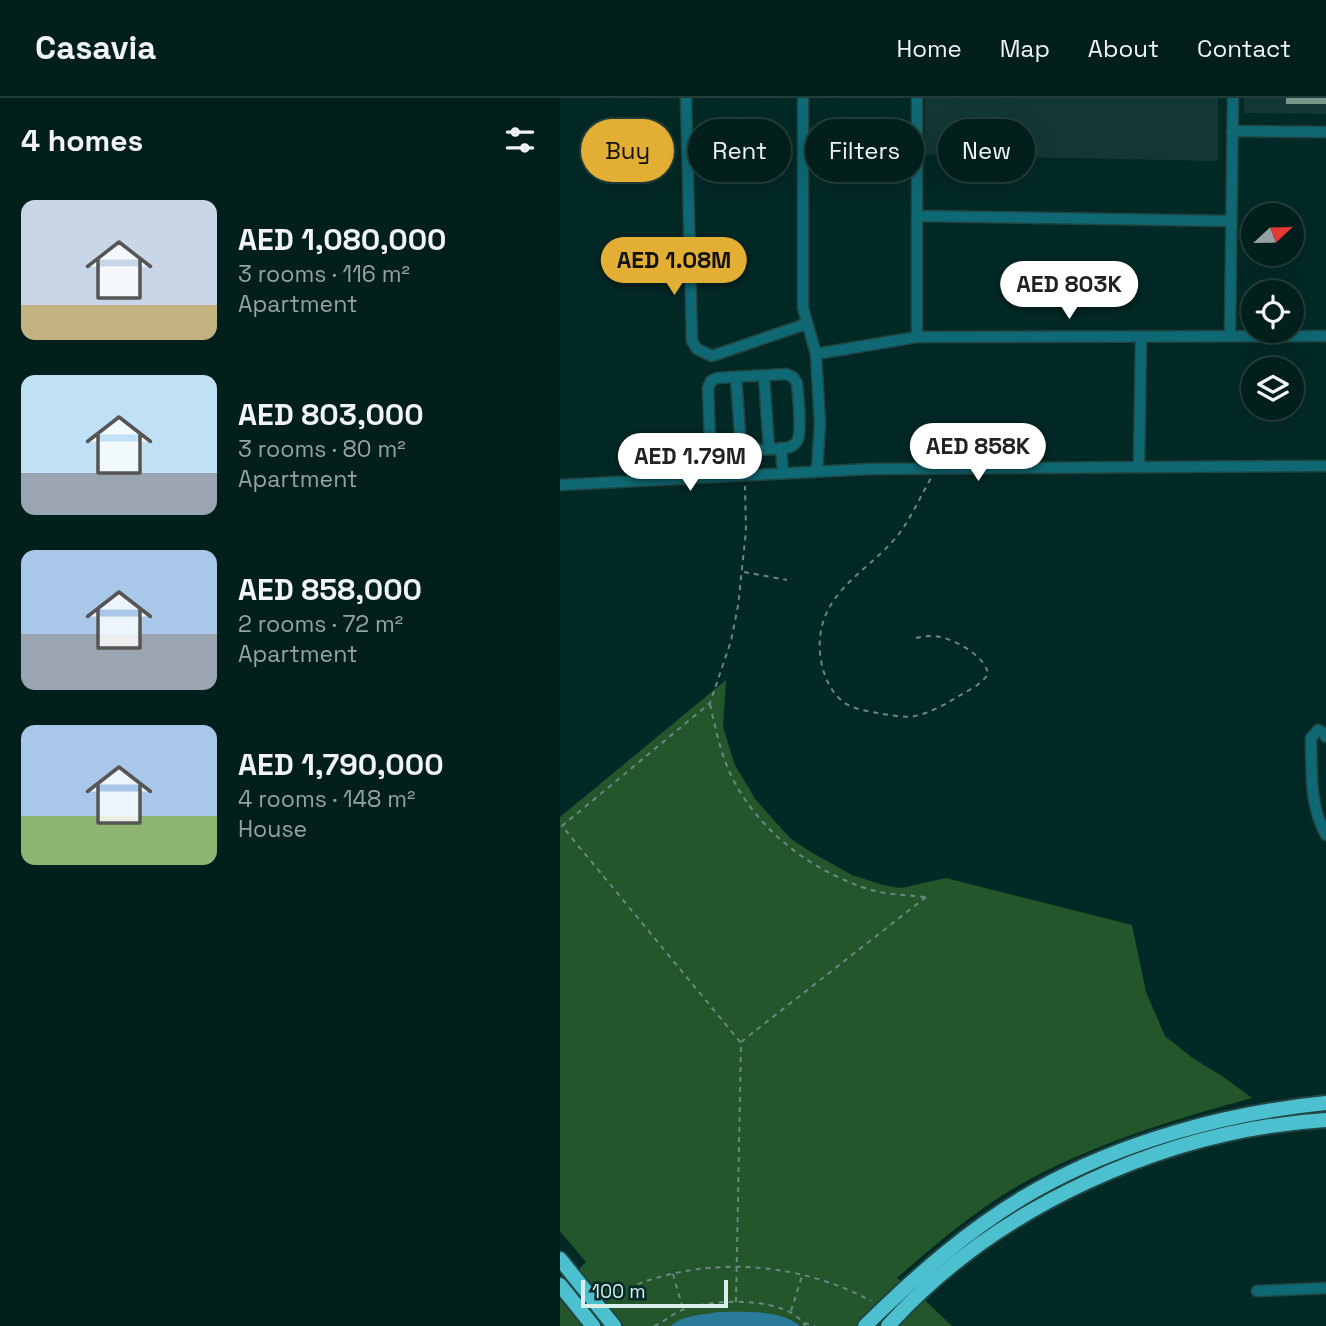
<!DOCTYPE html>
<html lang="en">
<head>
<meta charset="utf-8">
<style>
	body { margin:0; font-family:"Space Grotesk",sans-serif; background:#102c29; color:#f1f3f6; height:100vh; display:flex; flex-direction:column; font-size:26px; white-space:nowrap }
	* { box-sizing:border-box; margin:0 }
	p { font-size:23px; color:#96a2a3 }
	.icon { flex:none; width:38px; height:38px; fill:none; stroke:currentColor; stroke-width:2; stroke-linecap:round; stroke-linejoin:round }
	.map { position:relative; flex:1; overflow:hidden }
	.panel { display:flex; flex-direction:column; background:#021f1c; width:560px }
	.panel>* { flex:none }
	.hud { position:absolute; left:21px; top:21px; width:639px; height:63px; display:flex; gap:14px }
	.needle { width:46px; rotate:68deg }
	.fabs { position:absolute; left:681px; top:105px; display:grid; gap:14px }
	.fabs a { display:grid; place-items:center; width:63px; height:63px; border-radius:50%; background:#021f1c; box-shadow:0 7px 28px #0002,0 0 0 2px #233d3b; font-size:35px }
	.scale { position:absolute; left:21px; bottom:18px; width:147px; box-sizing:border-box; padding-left:7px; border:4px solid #daeeeb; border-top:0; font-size:19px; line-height:24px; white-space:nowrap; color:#daeeeb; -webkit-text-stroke:5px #032926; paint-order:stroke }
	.price { position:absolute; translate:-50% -60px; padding:0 16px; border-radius:24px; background:#fff; color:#222; font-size:23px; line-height:46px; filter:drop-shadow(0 2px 4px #0008) }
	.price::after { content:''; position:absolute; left:50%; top:42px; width:21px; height:16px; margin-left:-10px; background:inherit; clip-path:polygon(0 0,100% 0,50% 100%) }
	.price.active { background:#e2af34; color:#111 }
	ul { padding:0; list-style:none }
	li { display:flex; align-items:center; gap:21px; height:175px; padding:0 21px }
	li span { display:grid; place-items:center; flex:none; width:196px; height:140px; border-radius:14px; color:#555 }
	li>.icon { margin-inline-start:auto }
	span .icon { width:84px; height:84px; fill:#fffc; stroke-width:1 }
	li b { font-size:30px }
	h2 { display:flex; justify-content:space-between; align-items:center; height:84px; padding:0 21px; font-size:30px }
	.chip { padding:0 24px; border-radius:32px; background:#021f1c; box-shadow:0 7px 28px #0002,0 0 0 2px #233d3b; font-size:24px; line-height:63px }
	.chip.active { background:#e2af34; color:#111 }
	header { display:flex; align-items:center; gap:42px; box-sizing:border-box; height:98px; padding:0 35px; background:#021f1c; border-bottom:2px solid #233d3b }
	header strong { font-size:33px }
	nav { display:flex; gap:38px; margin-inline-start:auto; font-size:24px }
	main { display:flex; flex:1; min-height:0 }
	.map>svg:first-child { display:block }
	.built { fill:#123734 }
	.green { fill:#23562a }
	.water { fill:#2a7a9a }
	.building { fill:#769688 }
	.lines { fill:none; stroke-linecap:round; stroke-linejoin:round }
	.minor-casing { stroke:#214542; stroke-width:13 }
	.highway-casing { stroke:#214542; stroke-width:18 }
	.path { stroke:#6a8784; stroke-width:2; stroke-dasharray:5 5; stroke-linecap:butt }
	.minor { stroke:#0f6974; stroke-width:10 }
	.highway { stroke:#4dc0d0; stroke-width:14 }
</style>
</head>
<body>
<header>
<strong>Casavia</strong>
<nav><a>Home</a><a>Map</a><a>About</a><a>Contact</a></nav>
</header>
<main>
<section class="panel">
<h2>4 homes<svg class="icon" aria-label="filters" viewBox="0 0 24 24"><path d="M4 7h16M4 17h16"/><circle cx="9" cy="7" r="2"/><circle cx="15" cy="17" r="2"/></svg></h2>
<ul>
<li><span style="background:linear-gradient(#c9d6e8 75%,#c2b280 0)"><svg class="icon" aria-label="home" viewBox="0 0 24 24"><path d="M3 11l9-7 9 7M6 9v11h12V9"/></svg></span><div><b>AED 1,080,000</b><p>3 rooms · 116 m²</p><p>Apartment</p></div></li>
<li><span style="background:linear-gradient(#bfe0f5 70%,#9aa5b1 0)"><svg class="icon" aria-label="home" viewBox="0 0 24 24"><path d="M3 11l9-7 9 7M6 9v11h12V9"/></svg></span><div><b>AED 803,000</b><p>3 rooms · 80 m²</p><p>Apartment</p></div></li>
<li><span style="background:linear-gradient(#a9c7e8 60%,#9aa5b1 0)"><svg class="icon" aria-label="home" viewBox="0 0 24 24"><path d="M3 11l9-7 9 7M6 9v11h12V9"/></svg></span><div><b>AED 858,000</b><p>2 rooms · 72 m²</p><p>Apartment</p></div></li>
<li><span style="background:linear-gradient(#a9c7e8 65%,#8fb573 0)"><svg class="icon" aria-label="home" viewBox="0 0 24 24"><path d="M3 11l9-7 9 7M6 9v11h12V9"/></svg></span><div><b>AED 1,790,000</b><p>4 rooms · 148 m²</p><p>House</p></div></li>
</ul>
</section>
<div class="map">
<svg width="766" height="1228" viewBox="0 0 766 1228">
	<rect width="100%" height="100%" fill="#032926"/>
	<g class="built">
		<polygon points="365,0 658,0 658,63 364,57"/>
		<polygon points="684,0 766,0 766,16 684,15"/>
	</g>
	<path class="green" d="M 166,582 L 163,629 L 175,667 L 196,702 L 230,740 L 249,753 L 292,777 L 323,787 L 341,790 L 386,780 L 572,827 L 586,894 L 605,938 L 634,961 L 662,978 L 692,1000 C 605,1024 515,1051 438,1100 C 402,1124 369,1152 337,1180 L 354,1192 L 392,1228 L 0,1228 L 0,1190 L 26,1164 L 0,1133 L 0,719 Z"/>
	<path class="water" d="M 158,1214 C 182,1214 221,1211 240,1228 L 111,1228 C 122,1217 143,1217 158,1214 Z"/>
	<rect class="building" x="726" y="0" width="40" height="6"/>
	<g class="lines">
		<defs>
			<g id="minor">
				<polyline points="126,0 132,243 137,251 152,258 246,226"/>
				<polyline points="243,0 243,210 256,256 260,326 257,372"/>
				<polyline points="357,0 357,239"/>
				<polyline points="672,33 766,34"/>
				<polyline points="357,118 671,123"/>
				<polyline points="670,238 673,0"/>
				<polyline points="256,256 357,239 766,238"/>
				<path d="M 226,276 L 233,279 L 237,285 C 238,298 242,330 238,341 C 237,345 234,347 230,349 C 221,352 161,353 153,349 L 150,343 L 148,290 L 151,283 L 157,280 Z"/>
				<polyline points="204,278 209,350"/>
				<polyline points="176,279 181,351"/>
				<polyline points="221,350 223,375"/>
				<polyline points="579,369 581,239"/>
				<polyline points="0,387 310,371 766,368"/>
				<path d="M 766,639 L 764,635 L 758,632 L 751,640 C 752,674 749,706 766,737"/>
				<polyline points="697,1193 766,1190"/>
			</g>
			<g id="highway">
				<polyline points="0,1161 54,1228"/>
				<polyline points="0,1187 33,1228"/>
				<path d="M 305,1228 C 357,1177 412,1128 476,1092 C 563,1043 667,1015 766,1005"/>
				<path d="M 328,1228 C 436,1108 606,1032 766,1022"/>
			</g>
		</defs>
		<use href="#minor" class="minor-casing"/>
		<use href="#highway" class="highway-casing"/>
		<g class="path">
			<polyline points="184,474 227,482"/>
			<path d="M 356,540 C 364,538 372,537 380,539 C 396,542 426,559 428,576 C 422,586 409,592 399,598 C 386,606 370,615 355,618 C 343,620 329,617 318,615 C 306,613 292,611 282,603 C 265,589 258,561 260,540 C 264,494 305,474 332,444 C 347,429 360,399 371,380"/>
			<path d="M 150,606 C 155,629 160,652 169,673 C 195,730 249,772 308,791 C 327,797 347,797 366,799"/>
			<polyline points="181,944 366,799"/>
			<polyline points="113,1176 123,1211"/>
			<path d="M 50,1198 C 65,1192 80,1184 96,1180 C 167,1159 247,1168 311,1203"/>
			<polyline points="176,1204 181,945 2,728 150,605 171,543 178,508 186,433 185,388"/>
			<polyline points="231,1213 242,1178"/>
			<polyline points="244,1225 255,1228"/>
			<path d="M 94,1228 C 104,1224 112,1216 122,1212 C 150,1200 229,1198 245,1228"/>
		</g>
		<use href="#minor" class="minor"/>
		<use href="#highway" class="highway"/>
	</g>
</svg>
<div class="fabs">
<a><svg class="needle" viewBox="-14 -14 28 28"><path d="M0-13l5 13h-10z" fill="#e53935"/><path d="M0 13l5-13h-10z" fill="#96a2a3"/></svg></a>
<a><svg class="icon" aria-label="locate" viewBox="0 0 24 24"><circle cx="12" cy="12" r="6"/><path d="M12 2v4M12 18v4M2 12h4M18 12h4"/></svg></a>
<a><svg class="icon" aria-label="layers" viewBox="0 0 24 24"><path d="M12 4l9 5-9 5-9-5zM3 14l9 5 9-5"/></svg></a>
</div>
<div class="scale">100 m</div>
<b class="price active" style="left:114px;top:199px">AED 1.08M</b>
<b class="price" style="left:509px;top:223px">AED 803K</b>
<b class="price" style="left:418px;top:385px">AED 858K</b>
<b class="price" style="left:130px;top:395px">AED 1.79M</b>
<div class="hud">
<a class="chip active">Buy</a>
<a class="chip">Rent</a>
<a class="chip">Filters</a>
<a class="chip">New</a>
</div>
</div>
</main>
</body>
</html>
